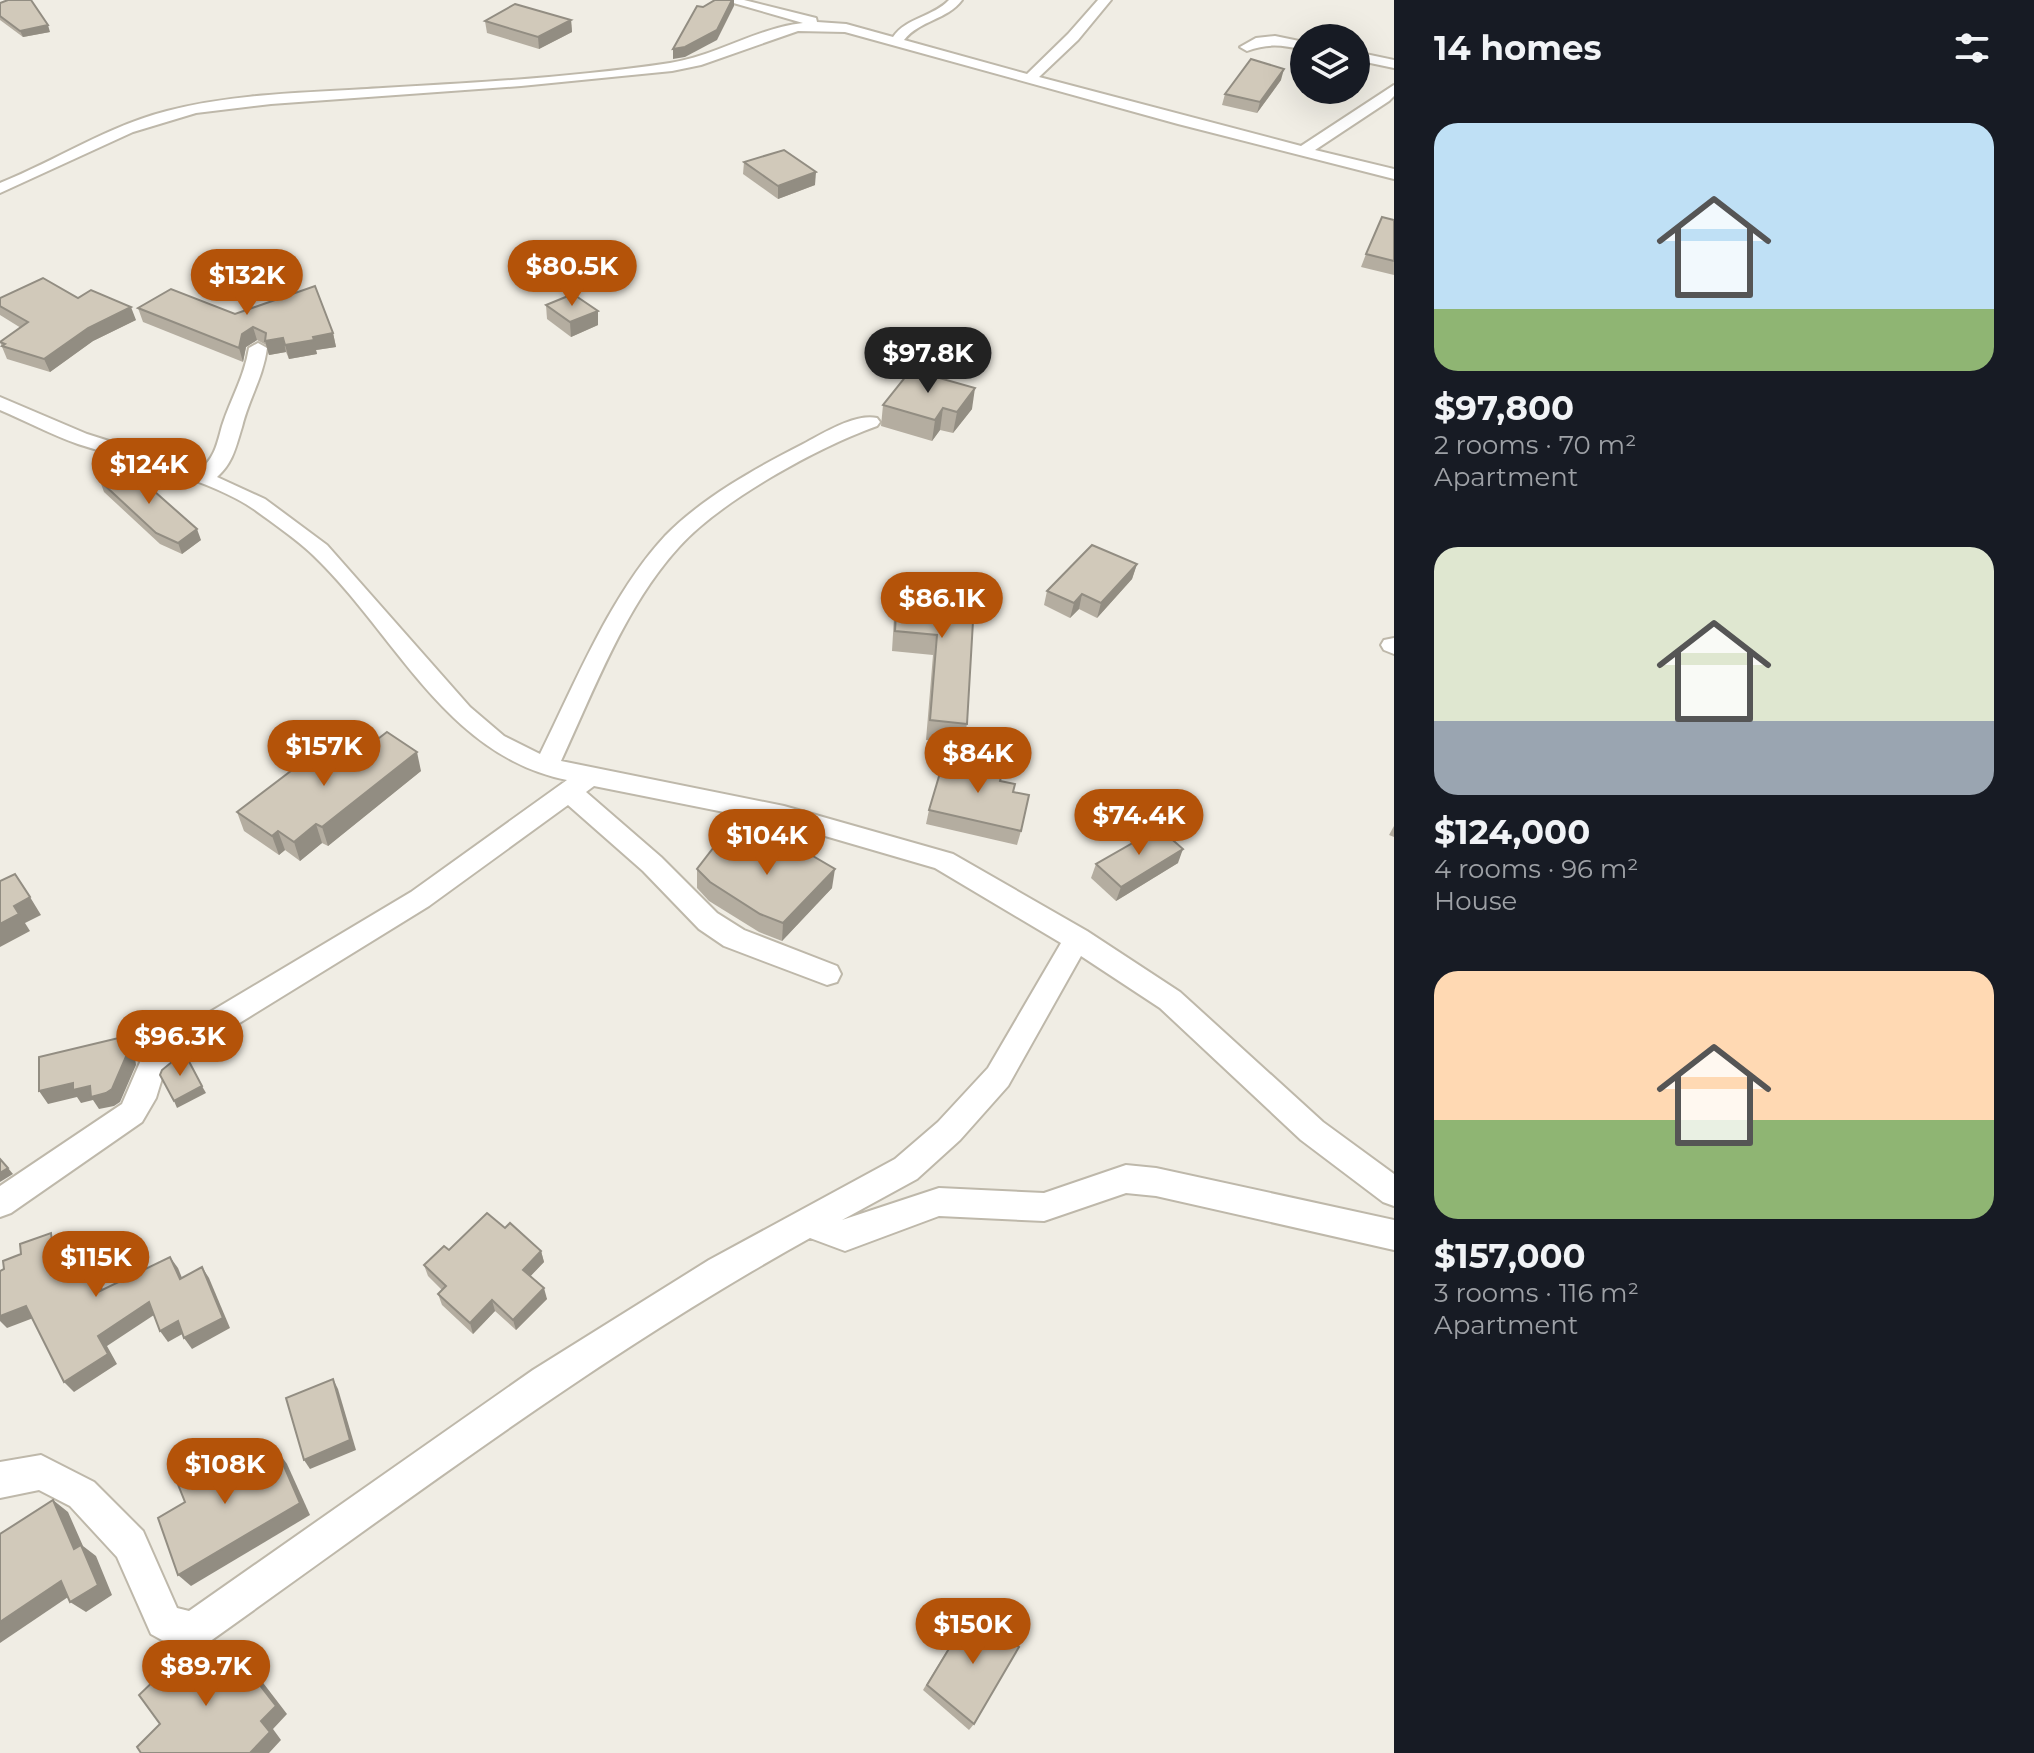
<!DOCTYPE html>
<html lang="en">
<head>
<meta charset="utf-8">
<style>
	body { margin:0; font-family:Montserrat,sans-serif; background:#20242c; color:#f1f3f6; height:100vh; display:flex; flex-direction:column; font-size:30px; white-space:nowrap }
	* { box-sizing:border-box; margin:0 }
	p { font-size:26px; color:#9ea1a6 }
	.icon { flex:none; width:44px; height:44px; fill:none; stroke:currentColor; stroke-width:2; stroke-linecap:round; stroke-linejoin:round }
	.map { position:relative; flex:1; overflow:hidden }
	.drawer { display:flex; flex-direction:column; background:#171b24; width:640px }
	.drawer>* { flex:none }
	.fabs { position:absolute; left:1290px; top:24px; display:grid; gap:16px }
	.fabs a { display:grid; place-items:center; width:80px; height:80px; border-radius:50%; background:#171b24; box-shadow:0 8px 32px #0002; font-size:40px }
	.price { position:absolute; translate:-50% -68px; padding:0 18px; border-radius:28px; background:#b45309; color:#fff; font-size:26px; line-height:52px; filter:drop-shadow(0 2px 4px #0008) }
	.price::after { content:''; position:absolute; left:50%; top:48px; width:24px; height:18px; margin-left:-12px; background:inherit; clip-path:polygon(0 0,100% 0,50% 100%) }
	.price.current { background:#222; color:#fff }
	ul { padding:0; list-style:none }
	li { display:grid; align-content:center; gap:16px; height:424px; padding:0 40px }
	li span { display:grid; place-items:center; height:248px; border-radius:24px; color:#555 }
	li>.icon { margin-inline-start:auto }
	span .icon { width:144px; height:144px; fill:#fffc; stroke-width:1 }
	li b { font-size:34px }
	h2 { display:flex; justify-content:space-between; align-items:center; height:96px; padding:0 40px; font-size:34px }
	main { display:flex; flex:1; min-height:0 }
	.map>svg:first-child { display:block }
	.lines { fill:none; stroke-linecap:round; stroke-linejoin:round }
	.street-casing { stroke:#beb8aa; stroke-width:4 }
	.street { fill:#fff; fill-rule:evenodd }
	.wall { fill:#b4ada0 }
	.shaded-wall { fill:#928d82 }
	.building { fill:#d1c9ba; stroke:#928d82; stroke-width:2 }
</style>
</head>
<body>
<main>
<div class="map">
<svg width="1394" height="1753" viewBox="0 0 1394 1753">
	<rect width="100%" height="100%" fill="#f0ede4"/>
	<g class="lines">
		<defs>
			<g id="street">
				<path d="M 723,0 L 744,0 L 816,18 L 817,22 L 846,24 L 893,37 C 907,17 933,17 949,0 L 962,0 C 947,20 920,20 904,40 L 1027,74 L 1068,34 L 1098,0 L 1111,0 L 1078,40 L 1039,77 L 1301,146 L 1394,85 L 1394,96 L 1389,101 L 1315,150 L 1394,169 L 1394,179 L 1178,124 L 845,32 L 798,31 L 701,65 L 672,71 L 521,86 L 271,104 L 196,113 L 133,132 L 0,193 L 0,183 C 57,160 108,126 167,111 C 232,94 300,93 367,89 C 468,83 570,78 670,63 C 716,56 757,28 803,23 Z"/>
				<path d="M 1275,36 L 1304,42 L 1304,50 C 1282,45 1268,43 1247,51 L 1240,47 L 1256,38 Z"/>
				<polygon points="1356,52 1394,60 1394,68 1356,60"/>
				<path d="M 258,343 L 267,348 C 263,378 249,398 242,427 C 236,446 233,463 217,477 L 265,499 L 327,545 L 470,707 L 504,736 L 540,754 C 575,683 611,594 665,536 C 702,498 756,468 803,444 C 822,434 855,413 877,418 L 880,422 L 877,426 C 818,447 720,501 679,547 C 625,606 594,690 561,761 L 784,806 L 953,854 L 1087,931 L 1180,992 L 1323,1122 L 1394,1174 L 1394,1206 L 1383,1202 L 1301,1140 L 1160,1008 L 1081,956 L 1008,1086 L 960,1140 L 917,1179 L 842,1220 L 939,1188 L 1044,1193 L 1126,1165 L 1156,1168 L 1394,1220 L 1394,1250 L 1156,1196 L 1126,1193 L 1044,1221 L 939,1216 L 845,1251 L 810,1238 C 599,1355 406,1502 209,1642 L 180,1650 L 151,1634 L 117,1557 L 70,1506 L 39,1490 L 0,1498 L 0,1462 L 41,1455 L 94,1482 L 143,1531 L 177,1608 L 189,1611 L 533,1370 L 709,1260 L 895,1159 L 938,1122 L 988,1068 L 1061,943 L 935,868 L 784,824 L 594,786 L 586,792 L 661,857 L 717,913 L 744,930 L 837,966 L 841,974 L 837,982 L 827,985 L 724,946 L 699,929 L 643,871 L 568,805 L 429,906 L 173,1064 L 163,1075 L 156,1098 L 142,1122 L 11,1213 L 0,1217 L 0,1186 L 122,1104 L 141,1060 L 153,1046 L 411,892 L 567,780 C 446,756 395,633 313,555 C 295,538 274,524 255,510 C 213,480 128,460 78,444 C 52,435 26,421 0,410 L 0,397 L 87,434 L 200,470 C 215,457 217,444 222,426 C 231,398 244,378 249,348 Z"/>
				<polygon points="1394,638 1394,654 1384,650 1381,645 1384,640"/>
			</g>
		</defs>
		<use href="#street" class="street-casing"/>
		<use href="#street" class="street"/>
	</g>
	<g class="wall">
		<polygon points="0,3 50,32 23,37 0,20"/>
		<polygon points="571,20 572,32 539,49 487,33 485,21"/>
		<polygon points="1281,80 1257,113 1222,105 1225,94"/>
		<polygon points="744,162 815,185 778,199 743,174"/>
		<polygon points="1394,220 1394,275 1361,267 1366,254"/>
		<polygon points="0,298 78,298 136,320 93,341 50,372 7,359 0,342 21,328 0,315"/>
		<polygon points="546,305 598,311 598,325 571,337 547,319"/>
		<polygon points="138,308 235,314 333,333 336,347 316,350 317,354 289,359 286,352 269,355 266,345 257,340 246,347 243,362 143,322"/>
		<polygon points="883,405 972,409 953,433 940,430 932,441 881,426"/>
		<polygon points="100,481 201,540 182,554 160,544 104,492"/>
		<polygon points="1137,564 1132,579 1097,618 1079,609 1070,618 1044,605 1047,591"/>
		<polygon points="898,579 975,587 967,724 963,744 926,740 933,655 892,651 895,600"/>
		<polygon points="345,764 421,771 328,846 322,843 300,861 285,850 279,855 244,831 237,812"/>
		<polygon points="1000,781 1013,792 1021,831 1017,845 926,824 929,810"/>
		<polygon points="1394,826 1394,837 1389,835"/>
		<polygon points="752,859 832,888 782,941 759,932 709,901 697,888 697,869"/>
		<polygon points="1178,863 1116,901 1091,878 1096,864"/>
		<polygon points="505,1228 541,1251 544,1262 530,1276 547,1299 516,1330 495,1311 473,1334 442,1305 438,1294 442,1290 428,1276 424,1265"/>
		<polygon points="968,1616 974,1724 969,1730 923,1690"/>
	</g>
	<g class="shaded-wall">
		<polygon points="732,0 734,0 734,6 717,40 685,57 673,59 673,49"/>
		<polygon points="571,20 572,32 539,49 538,37"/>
		<polygon points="48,25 50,32 23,37 20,31"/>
		<polygon points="1284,69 1281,80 1257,113 1260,102"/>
		<polygon points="816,172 815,185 778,199 778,186"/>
		<polygon points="131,307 136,320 93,341 50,372 44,359 88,328"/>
		<polygon points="598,311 598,325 571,337 570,322"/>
		<polygon points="253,327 257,340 246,347 243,362 239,348 242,334"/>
		<polygon points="333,333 336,347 316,350 317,354 289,359 285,345 313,337"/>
		<polygon points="283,338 286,352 269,355 265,341"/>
		<polygon points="975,388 972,409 953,433 957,412"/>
		<polygon points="943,408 940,430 932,441 935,420"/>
		<polygon points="197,529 201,540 182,554 178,543"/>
		<polygon points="1137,564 1132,579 1097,618 1101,603"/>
		<polygon points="1082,594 1079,609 1070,618 1074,603"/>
		<polygon points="417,752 421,771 328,846 322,827"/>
		<polygon points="316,824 322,843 300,861 294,842"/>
		<polygon points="278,831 285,850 279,855 272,836"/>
		<polygon points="1183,849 1178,863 1116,901 1121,887"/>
		<polygon points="835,869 832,888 782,941 783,923"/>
		<polygon points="30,897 41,915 25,923 30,931 0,947 0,924 14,906"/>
		<polygon points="127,1036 134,1049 136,1065 120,1102 114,1106 99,1109 93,1100 81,1103 77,1097 48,1104 39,1091"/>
		<polygon points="202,1086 206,1093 177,1108 174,1101"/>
		<polygon points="8,1168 13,1174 0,1182 0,1173"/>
		<polygon points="87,1239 96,1250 105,1304 96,1293"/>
		<polygon points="541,1251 544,1262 526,1281 523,1270"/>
		<polygon points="170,1257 178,1268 187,1290 180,1279"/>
		<polygon points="202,1267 209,1278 230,1328 192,1349 184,1338"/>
		<polygon points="544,1288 547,1299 516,1330 513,1320"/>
		<polygon points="492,1300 495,1311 473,1334 470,1323"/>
		<polygon points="149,1302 157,1313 107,1346 117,1364 74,1392 64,1382 98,1336"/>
		<polygon points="26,1306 36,1317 7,1328 0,1321 0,1316"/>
		<polygon points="178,1321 186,1332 168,1342 160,1331"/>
		<polygon points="333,1379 338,1389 356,1450 310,1469 304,1460"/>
		<polygon points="241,1446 252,1460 260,1480 249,1466"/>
		<polygon points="277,1450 287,1464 310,1515 191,1586 178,1575"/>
		<polygon points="53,1500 68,1512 83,1546 96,1556 112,1595 86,1612 70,1602 74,1549"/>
		<polygon points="61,1581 77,1591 0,1643 0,1622"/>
		<polygon points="189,1647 202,1656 222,1681 209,1672"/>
		<polygon points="232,1649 244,1658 287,1714 273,1729 281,1740 269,1753 250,1753 261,1721"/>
	</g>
	<g class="building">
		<polygon points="8,0 31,0 48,25 20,31 0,16 0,3"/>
		<polygon points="715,0 732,0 717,30 685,47 673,49 697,6 703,7"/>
		<polygon points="515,4 571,20 538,37 485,21"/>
		<polygon points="1251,59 1284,69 1260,102 1225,94"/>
		<polygon points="784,150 816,172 778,186 744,162"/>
		<polygon points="1382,217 1394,220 1394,261 1366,254"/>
		<polygon points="43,278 78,298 91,290 131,307 88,328 44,359 2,346 5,344 0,342 28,322 0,306 0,298"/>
		<polygon points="315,286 333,333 313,337 314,340 285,345 283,338 265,341 266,333 253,327 242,334 239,348 138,308 171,289 235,314"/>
		<polygon points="573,294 598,311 570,322 546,305"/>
		<polygon points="911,370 975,388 957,412 943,408 935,420 883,405"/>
		<polygon points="128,468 197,529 178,543 156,533 100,481"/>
		<polygon points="1092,545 1137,564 1101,603 1082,594 1074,603 1047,591"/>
		<polygon points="898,579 975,587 967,724 930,720 937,635 895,631"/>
		<polygon points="387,732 417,752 322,827 316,824 294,842 278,831 272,836 237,812 321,748 345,764"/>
		<polygon points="945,756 1003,769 1000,781 1015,784 1013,792 1029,795 1021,831 929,810"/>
		<polygon points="1159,828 1183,849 1121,887 1096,864"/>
		<polygon points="777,835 835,869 783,923 760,914 710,882 697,869 717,843 752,859"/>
		<polygon points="15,874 30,897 14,906 19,914 0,924 0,881"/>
		<polygon points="127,1036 128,1052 112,1089 106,1093 91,1097 90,1086 73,1090 73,1083 39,1091 39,1057"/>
		<polygon points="184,1052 202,1086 174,1101 160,1075 162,1070"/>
		<polygon points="0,1159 8,1168 0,1173"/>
		<polygon points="487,1213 505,1228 510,1223 541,1251 523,1270 544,1288 513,1320 492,1300 470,1323 438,1294 446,1286 424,1265 444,1246 449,1250"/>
		<polygon points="51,1233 52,1242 76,1234 78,1242 87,1239 96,1293 170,1257 180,1279 202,1267 223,1318 184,1338 178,1321 160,1331 149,1302 98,1336 108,1354 64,1382 26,1306 0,1316 0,1271 4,1269 3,1261 21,1254 20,1244"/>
		<polygon points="333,1379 350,1440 304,1460 286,1398"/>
		<polygon points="241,1446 249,1466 277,1450 300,1503 178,1575 158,1518 185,1502 177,1482"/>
		<polygon points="53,1500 74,1549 81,1545 98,1585 70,1602 61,1581 0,1622 0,1534"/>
		<polygon points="973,1609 1019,1647 974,1724 927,1685"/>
		<polygon points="189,1647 209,1672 232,1649 276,1706 261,1721 270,1732 250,1753 141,1753 137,1747 160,1724 139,1695"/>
	</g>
</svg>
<div class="fabs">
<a><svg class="icon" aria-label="layers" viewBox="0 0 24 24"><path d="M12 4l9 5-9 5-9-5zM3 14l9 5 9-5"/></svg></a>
</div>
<b class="price" style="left:572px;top:308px">$80.5K</b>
<b class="price" style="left:247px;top:317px">$132K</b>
<b class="price current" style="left:928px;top:395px">$97.8K</b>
<b class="price" style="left:149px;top:506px">$124K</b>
<b class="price" style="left:942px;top:640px">$86.1K</b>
<b class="price" style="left:324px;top:788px">$157K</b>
<b class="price" style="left:978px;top:795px">$84K</b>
<b class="price" style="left:1139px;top:857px">$74.4K</b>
<b class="price" style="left:767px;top:877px">$104K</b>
<b class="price" style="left:180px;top:1078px">$96.3K</b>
<b class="price" style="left:96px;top:1299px">$115K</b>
<b class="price" style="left:225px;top:1506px">$108K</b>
<b class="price" style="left:973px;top:1666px">$150K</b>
<b class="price" style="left:206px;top:1708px">$89.7K</b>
</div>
<section class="drawer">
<h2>14 homes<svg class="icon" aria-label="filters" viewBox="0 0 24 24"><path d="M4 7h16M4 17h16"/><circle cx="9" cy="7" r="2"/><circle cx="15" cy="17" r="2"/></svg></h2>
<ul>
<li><span style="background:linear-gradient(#bfe0f5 75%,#8fb573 0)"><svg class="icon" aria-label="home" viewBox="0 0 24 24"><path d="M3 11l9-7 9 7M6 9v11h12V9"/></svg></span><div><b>$97,800</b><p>2 rooms · 70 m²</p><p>Apartment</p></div></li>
<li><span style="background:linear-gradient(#dfe7d0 70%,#9aa5b1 0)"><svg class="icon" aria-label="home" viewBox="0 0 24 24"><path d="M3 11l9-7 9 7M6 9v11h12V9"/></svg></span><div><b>$124,000</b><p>4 rooms · 96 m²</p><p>House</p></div></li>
<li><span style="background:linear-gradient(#ffd9b3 60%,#8fb573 0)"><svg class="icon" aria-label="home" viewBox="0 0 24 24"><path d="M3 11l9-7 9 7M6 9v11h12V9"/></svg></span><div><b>$157,000</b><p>3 rooms · 116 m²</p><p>Apartment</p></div></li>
</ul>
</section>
</main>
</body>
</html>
